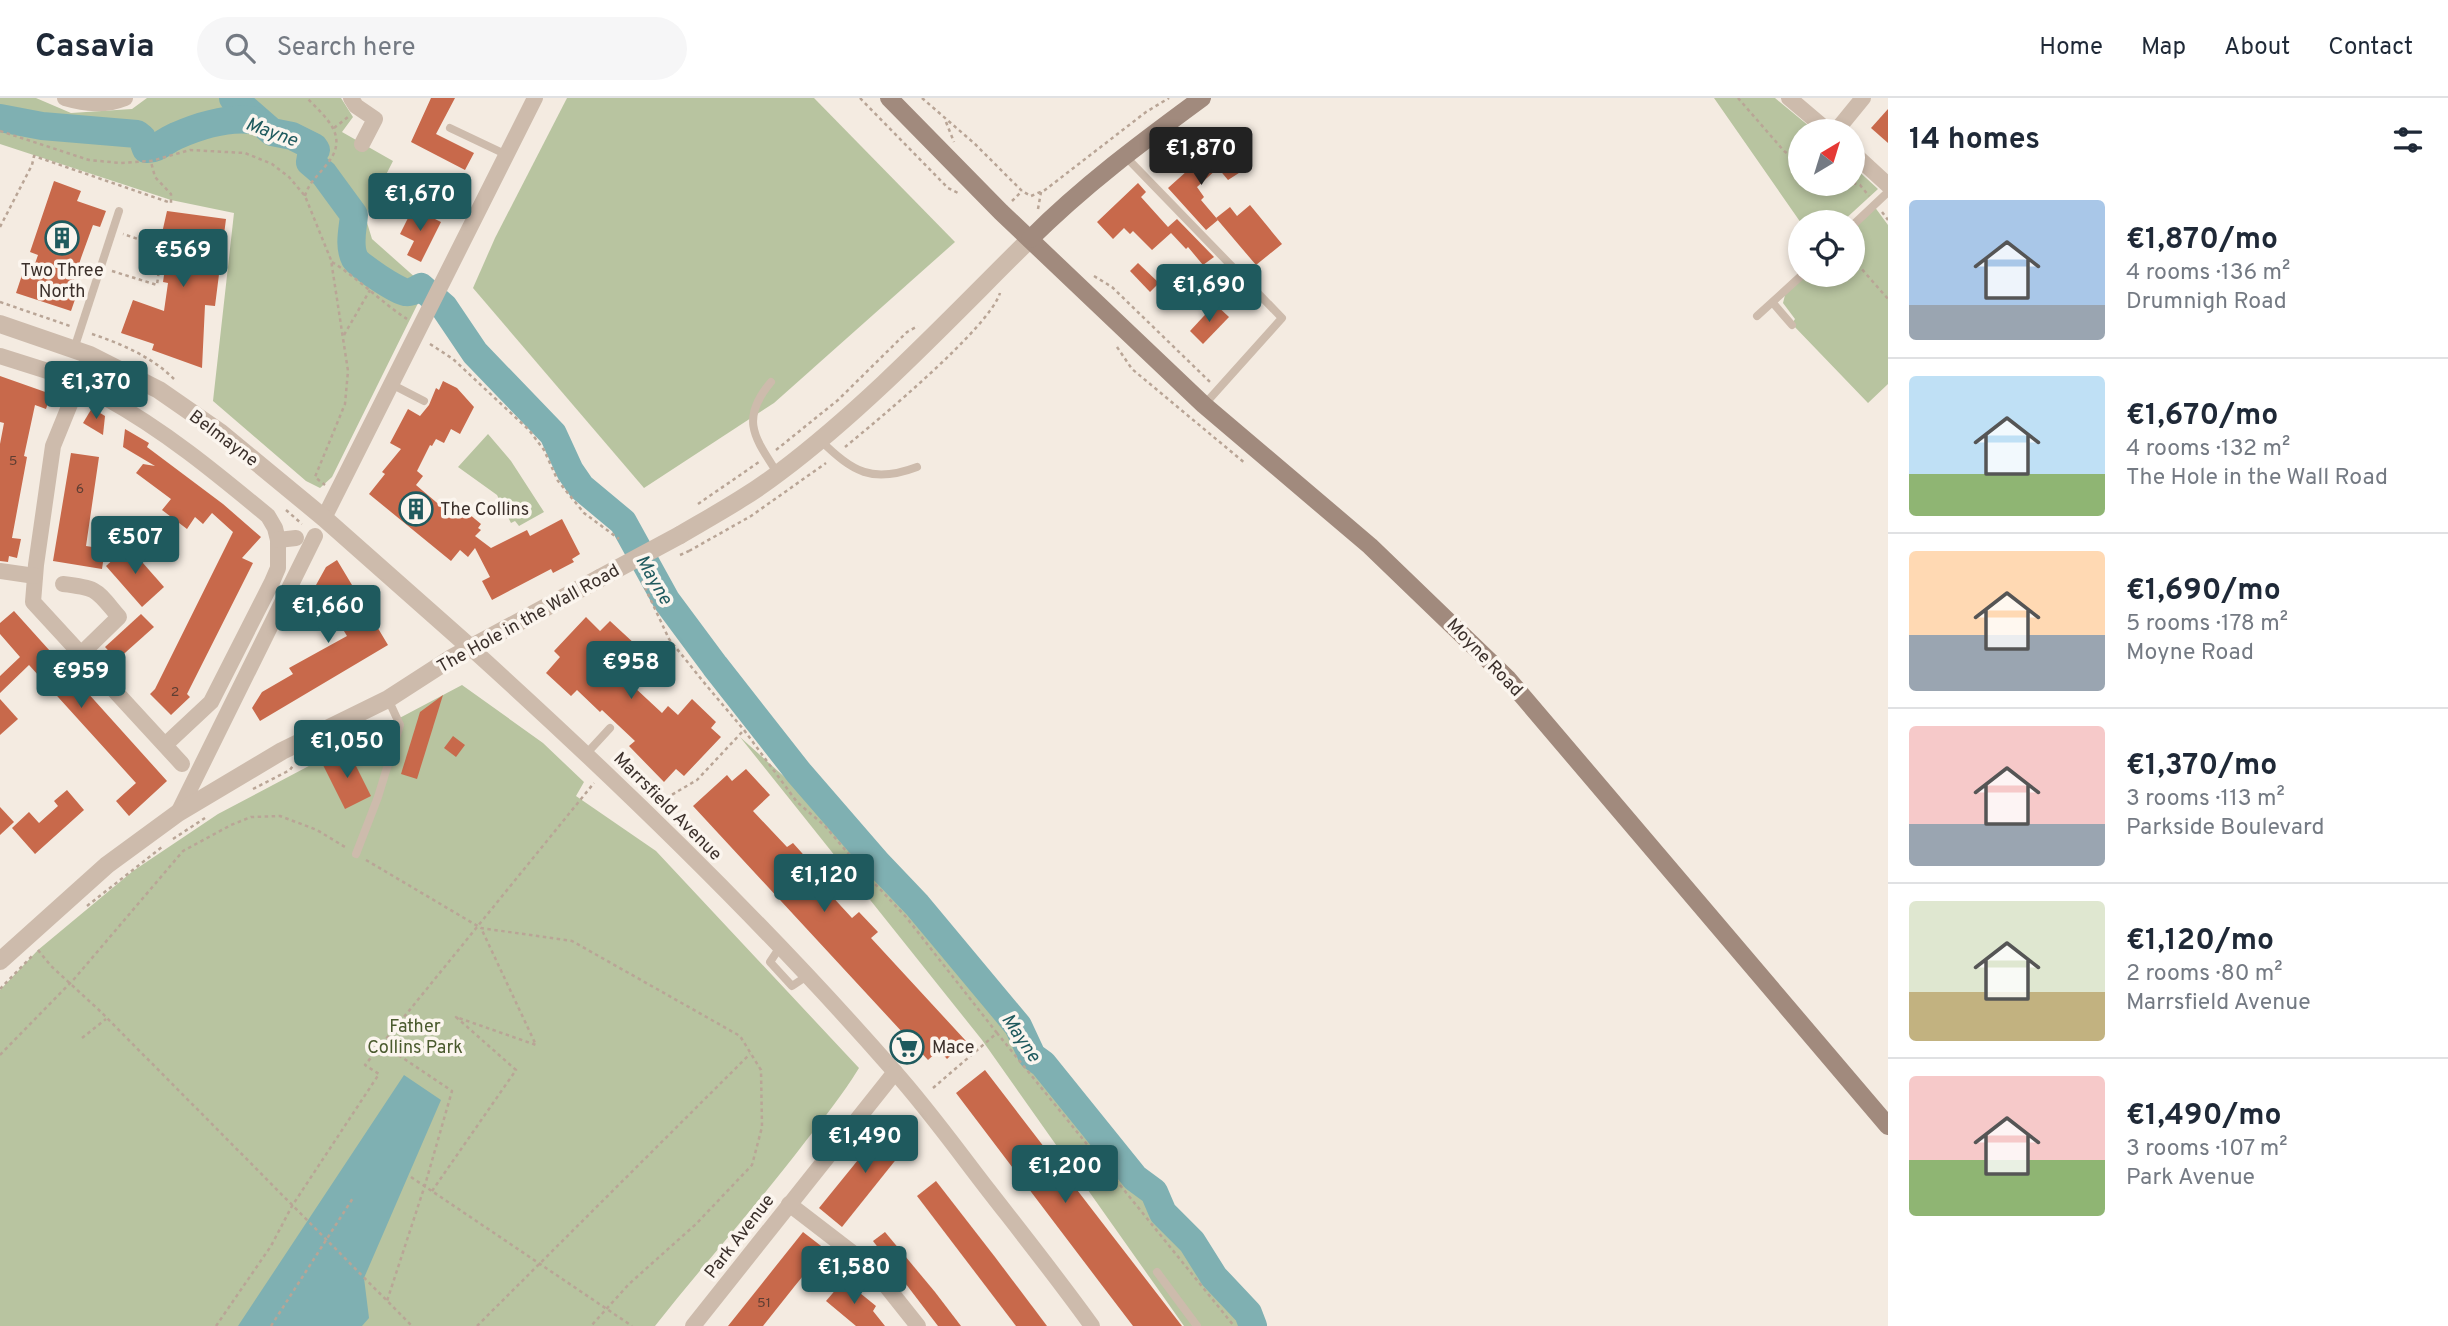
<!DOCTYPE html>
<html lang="en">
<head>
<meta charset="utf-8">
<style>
	body { margin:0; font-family:Overpass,sans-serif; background:#f6f6f7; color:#1f2937; height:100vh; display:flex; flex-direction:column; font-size:26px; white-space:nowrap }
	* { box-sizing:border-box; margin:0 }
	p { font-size:23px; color:#747a83 }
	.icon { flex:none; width:38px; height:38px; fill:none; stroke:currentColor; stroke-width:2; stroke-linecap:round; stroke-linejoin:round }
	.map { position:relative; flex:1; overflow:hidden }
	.details { display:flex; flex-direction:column; background:#fff; width:560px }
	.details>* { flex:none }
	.needle { width:46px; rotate:38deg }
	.buttons { position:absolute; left:1788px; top:21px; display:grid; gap:14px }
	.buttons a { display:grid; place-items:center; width:77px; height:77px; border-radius:50%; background:#fff; box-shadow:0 4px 10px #0003; font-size:35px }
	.price { position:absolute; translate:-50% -60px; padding:0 16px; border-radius:7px; background:#1f5a5e; color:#fff; font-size:23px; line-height:46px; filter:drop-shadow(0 2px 4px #0008) }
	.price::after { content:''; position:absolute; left:50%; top:42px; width:21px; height:16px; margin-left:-10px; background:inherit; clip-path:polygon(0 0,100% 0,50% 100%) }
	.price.selected { background:#222; color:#fff }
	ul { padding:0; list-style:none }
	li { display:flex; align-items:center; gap:21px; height:175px; padding:0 21px }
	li+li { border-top:2px solid #e0e1e3 }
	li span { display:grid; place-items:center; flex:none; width:196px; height:140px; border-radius:7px; color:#555 }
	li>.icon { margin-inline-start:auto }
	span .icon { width:84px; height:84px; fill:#fffc; stroke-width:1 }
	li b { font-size:30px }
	h2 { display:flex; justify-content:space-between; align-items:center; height:84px; padding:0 21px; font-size:30px }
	header { display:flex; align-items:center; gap:42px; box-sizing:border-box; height:98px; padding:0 35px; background:#fff; border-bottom:2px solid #e0e1e3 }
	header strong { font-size:33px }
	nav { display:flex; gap:38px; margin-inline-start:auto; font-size:24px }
	.search { width:490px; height:63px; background:#f6f6f7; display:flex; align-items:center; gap:18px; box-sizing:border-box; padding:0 24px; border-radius:38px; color:#747a83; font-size:26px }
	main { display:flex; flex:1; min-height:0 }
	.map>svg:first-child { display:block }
	.green { fill:#b8c4a0 }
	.water { fill:#7fb0b2 }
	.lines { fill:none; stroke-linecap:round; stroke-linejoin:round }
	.river { stroke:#7fb0b2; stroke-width:28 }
	.building { fill:#c8694b }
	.path { stroke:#b9a596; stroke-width:2.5; stroke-dasharray:3.5 3.5; stroke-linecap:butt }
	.service { stroke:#cdbbac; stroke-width:8 }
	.minor { stroke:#cdbbac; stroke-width:16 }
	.tertiary { stroke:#cdbbac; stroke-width:18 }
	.secondary { stroke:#a18a7d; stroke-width:18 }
	.path-bridge { stroke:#b9a596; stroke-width:2.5; stroke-dasharray:3.5 3.5; stroke-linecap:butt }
	.tertiary-bridge { stroke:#cdbbac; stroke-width:18 }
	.labels { text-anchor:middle; stroke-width:7; stroke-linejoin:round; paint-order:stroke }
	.number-label { font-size:14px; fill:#5e3e33 }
	.poi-label { font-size:18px; fill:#3b302b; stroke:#fbf5ee; text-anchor:start }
	.street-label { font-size:18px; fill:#3b302b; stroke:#fbf5ee }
	.park-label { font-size:18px; fill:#4a5a2e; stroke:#fbf5ee }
	.water-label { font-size:19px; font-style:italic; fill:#1f5a5e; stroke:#fbf5ee }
</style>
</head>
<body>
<header>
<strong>Casavia</strong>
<div class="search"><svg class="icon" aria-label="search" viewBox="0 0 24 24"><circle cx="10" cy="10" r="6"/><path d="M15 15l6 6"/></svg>Search here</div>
<nav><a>Home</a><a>Map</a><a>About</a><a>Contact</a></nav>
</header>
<main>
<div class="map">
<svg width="1888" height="1228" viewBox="0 0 1888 1228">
	<rect width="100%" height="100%" fill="#f4ebe1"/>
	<g class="green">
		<polygon points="0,0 36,0 71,15 132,11 147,0 341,0 353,19 342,34 393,63 365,118 372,141 426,189 332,379 320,390 306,383 213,303 234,115 171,102 0,46"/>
		<polygon points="567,0 814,0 955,144 774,305 644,390 473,190 495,140"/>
		<polygon points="1714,0 1775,0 1815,33 1801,33 1801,86 1853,86 1853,68 1878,91 1842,124 1801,125"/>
		<polygon points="1874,108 1888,127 1888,286 1868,305 1792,226 1795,221 1783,205 1785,197 1803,177 1853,177 1853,129"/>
		<polygon points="488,336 511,363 544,414 519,428 515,423 511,425 497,397 458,369"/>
		<path d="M 462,587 L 543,645 L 584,684 L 576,698 L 656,753 L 859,970 C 843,996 824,1020 805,1044 C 757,1107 704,1166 655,1228 L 0,1228 L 0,892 L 38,852 L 133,773 L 218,716 Z"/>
		<polygon points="740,639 798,691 997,907 1251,1228 1184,1228 982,942"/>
	</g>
	<polygon class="water" points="404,977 441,1002 364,1180 369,1220 362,1228 238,1228"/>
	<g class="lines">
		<g class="river">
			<path d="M 233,0 L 272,34 L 292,38 L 314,49 L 316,52 L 311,58 L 310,64 L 324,76 L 354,117 C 353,130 348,148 355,161 C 358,167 397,193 405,194 C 411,195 415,192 421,189 L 444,209 L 475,255 L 553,336 L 570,373 L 581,389 L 623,424 L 666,502 L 715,568 L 799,675 L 877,765 L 917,807 L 1018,928 L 1032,958 L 1043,966 L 1135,1080 L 1154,1094 L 1163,1115 L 1192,1144 L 1214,1179 L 1248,1215 L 1253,1228"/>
			<path d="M 0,20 L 42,28 L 137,36 L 142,40 L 146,51 C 157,52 166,42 176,38 C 201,27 230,18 257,23"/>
		</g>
	</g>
	<g class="building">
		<polygon points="431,0 455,0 436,36 474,55 465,72 411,44"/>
		<polygon points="1888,11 1888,45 1871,30"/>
		<polygon points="1207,55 1220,68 1230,60 1242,73 1228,82 1218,70 1197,89 1204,99 1201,102 1218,122 1206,132 1168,90"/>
		<polygon points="54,83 81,93 77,103 106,113 100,129 93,127 81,160 73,185 80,187 71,213 16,195 22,177 30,180 38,157 30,154"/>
		<polygon points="1138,85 1146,94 1141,99 1168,129 1177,121 1214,159 1203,167 1188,149 1186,151 1171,135 1152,152 1133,133 1130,136 1124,130 1113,141 1097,124"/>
		<polygon points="1250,107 1282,146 1256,167 1216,120 1230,109 1237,118"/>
		<polygon points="413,110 441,124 421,164 407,157 414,143 400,136"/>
		<polygon points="167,113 226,121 215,208 205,207 202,270 152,252 154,246 121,235 133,202 164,213 168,185 163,184 165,170 171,171 174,146 160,144"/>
		<polygon points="1138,165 1159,185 1150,194 1130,173"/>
		<polygon points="1215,206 1229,219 1203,246 1190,233"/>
		<polygon points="0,278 51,296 46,311 35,307 24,358 27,359 12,440 21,441 17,460 9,458 8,464 0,463 0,346 4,325 0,324"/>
		<polygon points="443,283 457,290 474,309 460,336 451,331 444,345 436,341 432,348 430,347 417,373 423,378 416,387 449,415 457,406 481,426 478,430 481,432 475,438 491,450 527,432 530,438 562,421 580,456 572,461 574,464 553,475 551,471 492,502 482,483 490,479 475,450 468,459 460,452 451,463 369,396 385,376 382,374 401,351 390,345 408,311 420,318 429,307 436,290 439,292"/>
		<polygon points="92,310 105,318 103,337 83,325"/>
		<polygon points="125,331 149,345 147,349 223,406 261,439 242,460 253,465 187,596 190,599 171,617 150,596 155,591 233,434 212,415 203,426 195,419 187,431 162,412 171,401 136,375 143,366 155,368 123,349"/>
		<polygon points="71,355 99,359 86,448 105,451 102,471 53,463"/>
		<polygon points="128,448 164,489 142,509 106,468"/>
		<polygon points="337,462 388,547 260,623 252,610 262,594 293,576 289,570 347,538 316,487 326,469"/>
		<polygon points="14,513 167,683 129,718 116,703 136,685 29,567 0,595 0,578 20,559 0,536 0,525"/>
		<polygon points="141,516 154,529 117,562 105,549"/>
		<polygon points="586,519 600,533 610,523 636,547 623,560 628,565 619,575 662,615 668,608 678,617 692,601 716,624 711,630 721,639 684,678 676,671 664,684 629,648 635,643 602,612 600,614 577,592 571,598 546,575 560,559 554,553"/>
		<polygon points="443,597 417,681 401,676 420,614"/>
		<polygon points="0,601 18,621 0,637"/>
		<polygon points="453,638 465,647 456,659 444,650"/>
		<polygon points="349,654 371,698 345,711 323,667"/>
		<polygon points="746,671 770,697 753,713 787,749 793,745 810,764 805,769 852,820 859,814 878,834 871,840 966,943 947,961 939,952 928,962 693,708 727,677 732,683"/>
		<polygon points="67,692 84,712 35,756 12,730 29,714 39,725 58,708 54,703"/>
		<polygon points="0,709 14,724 0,737"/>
		<polygon points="985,972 1094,1114 1182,1228 1133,1228 1104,1190 956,995"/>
		<polygon points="888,1025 910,1044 842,1129 819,1110"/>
		<polygon points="936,1083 995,1159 1047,1228 1016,1228 917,1098"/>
		<polygon points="803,1134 825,1151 794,1189 763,1228 728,1228"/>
		<polygon points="885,1134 935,1194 961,1228 938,1228 873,1143"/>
		<polygon points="844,1182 876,1208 873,1213 885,1228 856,1228 826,1203"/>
	</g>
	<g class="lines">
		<g class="path">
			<polyline points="860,0 948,90 958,95"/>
			<polyline points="922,0 975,46 1022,93 1031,98 1045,92 1146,14 1169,0"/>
			<polyline points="1738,0 1784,53 1801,66"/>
			<polyline points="946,24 954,44"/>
			<polyline points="334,30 348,19"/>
			<polyline points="0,33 89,62 120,65 151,63 190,52 245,55 272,66 289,79 305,98 331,162 348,273 345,306 315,379 325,387"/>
			<polyline points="1853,85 1860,87 1869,98"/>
			<path d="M 305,98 C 309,84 318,78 327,66 C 350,38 326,20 307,0"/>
			<polyline points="1012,103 1022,93"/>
			<polyline points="1038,111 1041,94"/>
			<polyline points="1882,114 1888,122"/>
			<polyline points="0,129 32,67 34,58 171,105 171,96 155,79 151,64"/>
			<polyline points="1853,161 1888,201"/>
			<path d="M 332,164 C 359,181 381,204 407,221"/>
			<polyline points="112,173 157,187 162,149 123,136"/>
			<polyline points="1094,178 1112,189 1210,284"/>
			<polyline points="0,204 70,228"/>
			<path d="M 92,236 C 122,246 152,259 174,281"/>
			<polyline points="344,237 370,192"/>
			<polyline points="430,246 453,261 529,332 544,352 558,383 584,415 619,441"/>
			<polyline points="1117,249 1132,271 1246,366"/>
			<path d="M 845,349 C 878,322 989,230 1000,195"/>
			<polyline points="776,352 838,302 907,234 918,228"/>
			<polyline points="698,406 759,364"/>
			<polyline points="286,412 302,426"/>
			<polyline points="689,453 751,418 826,365"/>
			<polyline points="642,483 669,541 706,587 744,632 797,704 825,728 864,774 906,819 997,935"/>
			<polyline points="253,691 290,672 294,666"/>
			<polyline points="661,705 668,699 697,682 744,632"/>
			<polyline points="173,741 205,720"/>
			<polyline points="366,762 481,830 572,843 740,938 761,972 762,1029 752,1067 696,1126 629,1186 591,1228"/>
			<polyline points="87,808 162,749"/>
			<polyline points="38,852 51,868 99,912 412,1228"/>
			<polyline points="0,891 33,857"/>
			<polyline points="82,940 106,921"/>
			<polyline points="382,946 594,685"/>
			<polyline points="0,957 75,880 183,753 231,727 251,719 280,718 317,732 345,749"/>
			<polyline points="933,990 997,935 1234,1228"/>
			<polyline points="411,1079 632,1228"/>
			<polyline points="432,1093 516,972 456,919 536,947 481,830"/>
			<polyline points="216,1228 271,1148 292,1108 379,976 365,967 382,946 452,993 425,1087 387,1203"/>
			<polyline points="271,1228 353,1100"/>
			<polyline points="477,1228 750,956"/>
		</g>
		<g class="service">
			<polyline points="450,30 507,57"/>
			<polyline points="1125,58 1282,220 1204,307"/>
			<polyline points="1853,127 1888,94"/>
			<polyline points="1773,205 1792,227"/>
			<polyline points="1757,218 1802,177"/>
			<polyline points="74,251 119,113"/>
			<path d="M 771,284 C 739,322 755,340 778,376"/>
			<polyline points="391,286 424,303"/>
			<path d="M 820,342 C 853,374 872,386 917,369"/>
			<polyline points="587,655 610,630"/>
			<polyline points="356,756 378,699 400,627 388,601"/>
			<polyline points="780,849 770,864 792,888 807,878"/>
			<polyline points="1157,1174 1197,1228"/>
		</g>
		<g class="minor">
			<path d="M 65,0 C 86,6 105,8 125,0"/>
			<polyline points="351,0 356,8 375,21 362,46"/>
			<polyline points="1789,0 1828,33"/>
			<polyline points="1836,33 1863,0"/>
			<polyline points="1853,55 1888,87"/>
			<polyline points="90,257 53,348 36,467 33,504 182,666"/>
			<polyline points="0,258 57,276"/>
			<path d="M 104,299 C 164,332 215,374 268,418 L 275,430 L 278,442 L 278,470 L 272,484 L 211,604 L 165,647"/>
			<polyline points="324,420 535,0"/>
			<polyline points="278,442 296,440"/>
			<polyline points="0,473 35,478"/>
			<path d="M 63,486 C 99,490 96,492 119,519 L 81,556"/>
			<path d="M 472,551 C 619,684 763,823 894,973 C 928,1011 958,1053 989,1093 C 1024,1138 1059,1182 1092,1228"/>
			<polyline points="178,715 315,438"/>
			<polyline points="789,1106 871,1169 918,1228"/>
			<polyline points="693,1228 895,974"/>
		</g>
		<g class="tertiary">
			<polyline points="0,226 90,257 159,292 221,335 324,420 472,551"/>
			<path d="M 680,437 C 714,417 749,398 780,374 C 869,307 951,219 1030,141"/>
			<polyline points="0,863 107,767 178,715 282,653 388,601 450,561 600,480"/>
		</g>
		<g class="secondary">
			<polyline points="889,0 1001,114 1204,307 1370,448 1508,581 1888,1028"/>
			<path d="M 1030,141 C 1083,88 1142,44 1202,0"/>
		</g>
		<polyline class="path-bridge" points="680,457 689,453"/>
		<polyline class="tertiary-bridge" points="600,480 680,437"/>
	</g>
	<defs>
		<symbol id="building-ring" viewBox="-11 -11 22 22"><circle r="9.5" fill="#fbf5ee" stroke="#1f5a5e" stroke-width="1.5"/><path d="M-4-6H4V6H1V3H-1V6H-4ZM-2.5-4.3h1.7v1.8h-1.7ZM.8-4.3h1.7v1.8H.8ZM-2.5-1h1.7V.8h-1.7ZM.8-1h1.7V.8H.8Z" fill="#1f5a5e"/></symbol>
		<symbol id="supermarket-ring" viewBox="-11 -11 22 22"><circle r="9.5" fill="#fbf5ee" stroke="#1f5a5e" stroke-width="1.5"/><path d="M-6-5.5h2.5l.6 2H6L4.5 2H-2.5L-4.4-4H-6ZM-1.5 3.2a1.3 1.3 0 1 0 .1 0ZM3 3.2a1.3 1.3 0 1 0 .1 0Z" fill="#1f5a5e"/></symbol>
	</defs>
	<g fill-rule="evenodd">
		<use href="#building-ring" x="43" y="121" width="38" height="38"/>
		<use href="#building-ring" x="397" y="392" width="38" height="38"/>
		<use href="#supermarket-ring" x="888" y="930" width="38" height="38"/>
	</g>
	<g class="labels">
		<g class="number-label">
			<text x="13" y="367">5</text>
			<text x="80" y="395">6</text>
			<text x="175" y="598">2</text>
			<text x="764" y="1209">51</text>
		</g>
		<g class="poi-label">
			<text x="62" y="178" text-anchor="middle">Two Three<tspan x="62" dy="21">North</tspan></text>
			<text x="440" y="417">The Collins</text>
			<text x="932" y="955">Mace</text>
		</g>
		<g class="street-label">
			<text transform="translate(224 340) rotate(37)" y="6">Belmayne</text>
			<text transform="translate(528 520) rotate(-29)" y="6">The Hole in the Wall Road</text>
			<text transform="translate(1485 559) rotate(46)" y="6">Moyne Road</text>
			<text transform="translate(668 708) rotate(45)" y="6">Marrsfield Avenue</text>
			<text transform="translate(739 1138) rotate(-52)" y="6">Park Avenue</text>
		</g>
		<g class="park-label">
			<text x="415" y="934">Father<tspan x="415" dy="21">Collins Park</tspan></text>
		</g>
		<g class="water-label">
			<text transform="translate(272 33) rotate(20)" y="7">Mayne</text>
			<text transform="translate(655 481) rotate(60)" y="7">Mayne</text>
			<text transform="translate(1022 939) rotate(56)" y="7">Mayne</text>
		</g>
	</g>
</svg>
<div class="buttons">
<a><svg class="needle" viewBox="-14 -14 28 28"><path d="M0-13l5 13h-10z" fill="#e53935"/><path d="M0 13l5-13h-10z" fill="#747a83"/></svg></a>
<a><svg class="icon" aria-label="locate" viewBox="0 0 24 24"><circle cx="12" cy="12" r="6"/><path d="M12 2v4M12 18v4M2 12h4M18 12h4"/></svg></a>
</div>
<b class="price selected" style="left:1201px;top:89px">€1,870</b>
<b class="price" style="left:420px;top:135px">€1,670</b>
<b class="price" style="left:183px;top:191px">€569</b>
<b class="price" style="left:1209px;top:226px">€1,690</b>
<b class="price" style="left:96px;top:323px">€1,370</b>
<b class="price" style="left:135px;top:478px">€507</b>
<b class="price" style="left:328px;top:547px">€1,660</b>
<b class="price" style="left:631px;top:603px">€958</b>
<b class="price" style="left:81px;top:612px">€959</b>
<b class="price" style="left:347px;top:682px">€1,050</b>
<b class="price" style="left:824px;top:816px">€1,120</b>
<b class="price" style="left:865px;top:1077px">€1,490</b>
<b class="price" style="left:1065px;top:1107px">€1,200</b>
<b class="price" style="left:854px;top:1208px">€1,580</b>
</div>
<section class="details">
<h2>14 homes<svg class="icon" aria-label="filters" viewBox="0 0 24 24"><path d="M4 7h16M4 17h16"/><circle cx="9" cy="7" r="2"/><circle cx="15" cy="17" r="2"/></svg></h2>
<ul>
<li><span style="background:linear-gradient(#a9c7e8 75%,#9aa5b1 0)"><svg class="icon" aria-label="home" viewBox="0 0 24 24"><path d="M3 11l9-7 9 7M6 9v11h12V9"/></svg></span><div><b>€1,870/mo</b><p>4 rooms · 136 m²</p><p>Drumnigh Road</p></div></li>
<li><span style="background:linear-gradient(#bfe0f5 70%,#8fb573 0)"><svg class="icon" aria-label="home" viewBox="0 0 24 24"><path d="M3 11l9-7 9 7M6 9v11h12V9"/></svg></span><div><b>€1,670/mo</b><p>4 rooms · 132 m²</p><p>The Hole in the Wall Road</p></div></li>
<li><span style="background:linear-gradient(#ffd9b3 60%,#9aa5b1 0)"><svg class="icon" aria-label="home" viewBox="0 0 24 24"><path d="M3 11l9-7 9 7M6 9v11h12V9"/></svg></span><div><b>€1,690/mo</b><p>5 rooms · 178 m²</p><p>Moyne Road</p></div></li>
<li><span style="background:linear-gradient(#f6c9c9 70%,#9aa5b1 0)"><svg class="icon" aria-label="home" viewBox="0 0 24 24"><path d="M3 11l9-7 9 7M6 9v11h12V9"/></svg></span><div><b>€1,370/mo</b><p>3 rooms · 113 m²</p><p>Parkside Boulevard</p></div></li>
<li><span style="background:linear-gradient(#dfe7d0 65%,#c2b280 0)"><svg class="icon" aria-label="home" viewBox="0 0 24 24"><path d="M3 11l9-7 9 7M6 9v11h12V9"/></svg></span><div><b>€1,120/mo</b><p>2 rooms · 80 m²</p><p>Marrsfield Avenue</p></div></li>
<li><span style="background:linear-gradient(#f6c9c9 60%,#8fb573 0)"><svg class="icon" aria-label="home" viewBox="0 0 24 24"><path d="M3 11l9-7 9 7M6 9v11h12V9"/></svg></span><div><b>€1,490/mo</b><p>3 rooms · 107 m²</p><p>Park Avenue</p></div></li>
</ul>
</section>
</main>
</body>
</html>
